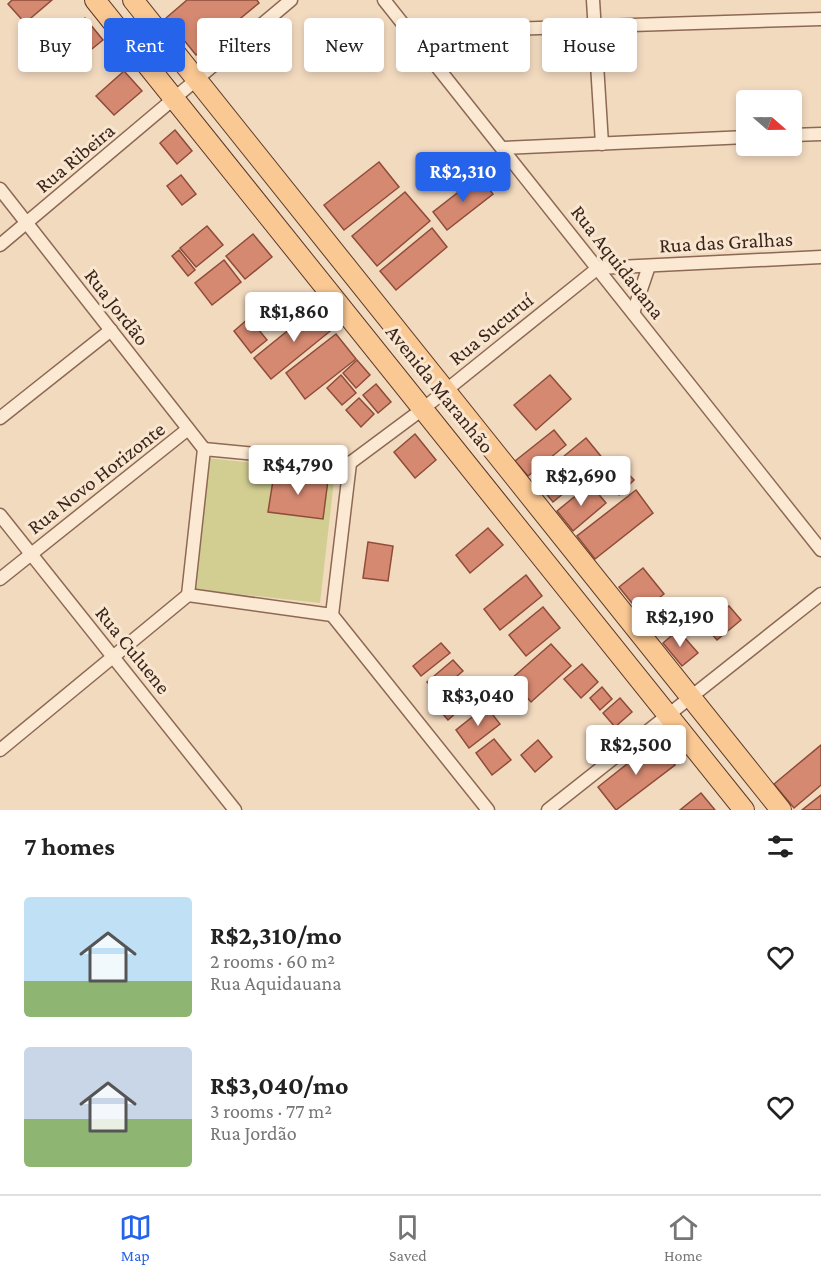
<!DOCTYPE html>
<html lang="en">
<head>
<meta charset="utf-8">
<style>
	body { margin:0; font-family:"Crimson Pro",serif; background:#f6f6f6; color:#222; height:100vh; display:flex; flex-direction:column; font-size:22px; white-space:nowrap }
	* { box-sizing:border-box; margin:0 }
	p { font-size:20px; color:#767676 }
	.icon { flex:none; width:33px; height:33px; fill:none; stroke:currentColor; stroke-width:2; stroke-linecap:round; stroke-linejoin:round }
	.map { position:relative; height:810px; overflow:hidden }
	.side { display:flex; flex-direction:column; background:#fff; flex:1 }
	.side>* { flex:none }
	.banner { position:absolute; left:18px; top:18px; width:786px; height:54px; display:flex; gap:12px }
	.needle { width:39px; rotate:110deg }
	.buttons { position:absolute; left:736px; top:90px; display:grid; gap:12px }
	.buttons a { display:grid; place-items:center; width:66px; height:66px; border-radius:6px; background:#fff; box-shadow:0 3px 9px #0003; font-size:30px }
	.price { position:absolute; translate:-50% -51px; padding:0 14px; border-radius:6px; background:#fff; color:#222; font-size:20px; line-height:39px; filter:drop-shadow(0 2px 3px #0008) }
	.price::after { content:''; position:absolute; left:50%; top:36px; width:18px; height:14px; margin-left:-9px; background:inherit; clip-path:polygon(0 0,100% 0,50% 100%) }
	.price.active { background:#2563eb; color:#fff }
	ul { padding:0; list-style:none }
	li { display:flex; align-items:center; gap:18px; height:150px; padding:0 24px }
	li span { display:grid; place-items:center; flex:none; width:168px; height:120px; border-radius:6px; color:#555 }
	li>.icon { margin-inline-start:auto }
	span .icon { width:72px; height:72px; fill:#fffc; stroke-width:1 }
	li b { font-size:26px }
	h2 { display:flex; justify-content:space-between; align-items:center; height:72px; padding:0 24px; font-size:26px }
	.chip { padding:0 21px; border-radius:6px; background:#fff; box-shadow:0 3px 9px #0003; font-size:21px; line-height:54px }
	.chip.active { background:#2563eb; color:#fff }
	.tabs { display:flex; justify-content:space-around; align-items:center; height:84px; border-top:2px solid #e0e0e0; background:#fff; font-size:16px; color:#767676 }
	.tabs a { display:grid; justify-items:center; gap:3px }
	.tabs .active { color:#2563eb }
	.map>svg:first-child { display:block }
	.green { fill:#d2ce92 }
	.building { fill:#d58971; stroke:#8f4c39; stroke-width:1.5 }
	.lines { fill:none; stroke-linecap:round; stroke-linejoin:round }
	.street-casing { stroke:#8d6955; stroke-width:15 }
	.primary-casing { stroke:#5a382a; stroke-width:22 }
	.street { stroke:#fce9d3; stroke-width:12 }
	.primary { stroke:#fac893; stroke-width:20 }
	.labels { text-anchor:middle; stroke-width:6; stroke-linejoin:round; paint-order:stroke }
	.street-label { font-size:21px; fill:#3b251b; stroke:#f9e6d0 }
</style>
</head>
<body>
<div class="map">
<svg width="821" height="810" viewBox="0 0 821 810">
	<rect width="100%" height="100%" fill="#f2dabf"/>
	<polygon class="green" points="207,458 335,472 320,603 192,589"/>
	<g class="building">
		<polygon points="12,0 52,0 25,23 8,4"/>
		<polygon points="187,0 257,0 259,3 196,55 166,18"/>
		<polygon points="85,18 103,40 72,65 55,43"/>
		<polygon points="124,71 142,91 114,115 96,96"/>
		<polygon points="175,130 192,151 177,164 160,143"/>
		<polygon points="379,162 399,187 344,230 324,205"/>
		<polygon points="181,175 196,194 182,205 167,186"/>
		<polygon points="479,176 493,194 447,230 433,212"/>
		<polygon points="405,192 430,221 377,266 352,236"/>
		<polygon points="207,226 223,245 196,267 180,248"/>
		<polygon points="432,228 447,247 396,290 380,271"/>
		<polygon points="253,234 272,257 245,279 226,256"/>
		<polygon points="179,250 195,270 188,276 172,256"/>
		<polygon points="224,260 241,282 212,305 195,283"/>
		<polygon points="317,307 334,328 271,379 254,358"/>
		<polygon points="249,318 267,340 251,353 234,331"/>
		<polygon points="336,334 356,359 305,399 286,373"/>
		<polygon points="357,360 370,375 356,388 343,373"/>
		<polygon points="341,375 356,393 342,405 327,388"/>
		<polygon points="550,375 571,399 536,430 514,405"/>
		<polygon points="376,384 391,402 378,413 363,395"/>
		<polygon points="359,398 374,414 361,427 346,410"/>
		<polygon points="554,430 566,445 528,476 515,461"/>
		<polygon points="415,434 436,460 415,478 394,452"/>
		<polygon points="586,438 604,460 553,502 535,480"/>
		<polygon points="615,460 634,480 619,495 600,474"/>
		<polygon points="274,474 328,480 323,519 268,512"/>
		<polygon points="590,484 606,503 573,531 557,511"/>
		<polygon points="636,490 653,513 595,559 577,536"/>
		<polygon points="488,528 503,545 470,573 456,555"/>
		<polygon points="368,542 393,546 388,581 363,578"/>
		<polygon points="643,568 664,594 640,613 619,587"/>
		<polygon points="526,575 542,596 500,630 484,609"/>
		<polygon points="729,606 741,620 717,640 705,626"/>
		<polygon points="543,607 560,628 526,656 509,635"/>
		<polygon points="678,630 698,653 682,666 663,643"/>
		<polygon points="441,643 450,653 421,676 413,666"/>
		<polygon points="551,644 571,666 531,702 511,679"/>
		<polygon points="453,660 463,671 437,693 427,682"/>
		<polygon points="582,664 598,682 581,698 564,679"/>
		<polygon points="461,682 474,697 448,720 434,704"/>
		<polygon points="602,687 612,699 600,710 590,698"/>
		<polygon points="620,698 632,712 615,727 603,713"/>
		<polygon points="486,706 500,724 469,748 456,730"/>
		<polygon points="494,739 511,760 492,775 476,753"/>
		<polygon points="538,740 552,757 535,772 521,755"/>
		<polygon points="656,741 675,765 616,810 598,787"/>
		<polygon points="821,745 821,785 794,808 774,784"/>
		<polygon points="701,793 715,810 680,810"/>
		<polygon points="821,795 821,810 802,810"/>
	</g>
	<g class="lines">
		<defs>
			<g id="street">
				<polyline points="384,0 821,550"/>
				<polyline points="593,0 602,144"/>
				<polyline points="410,32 821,19"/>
				<polyline points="792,135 821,134"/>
				<polyline points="503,148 747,137"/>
				<polyline points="0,189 204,449"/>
				<polyline points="0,245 291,0"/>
				<polyline points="633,313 649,266"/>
				<polyline points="0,418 111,330"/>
				<polygon points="204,449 350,463 332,615 188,595"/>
				<polyline points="350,463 424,408 598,268 821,257"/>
				<polyline points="0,515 235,810"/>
				<polyline points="0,579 188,429"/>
				<polyline points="332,615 488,810"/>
				<polyline points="0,750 188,595"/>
				<polyline points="548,810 821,594"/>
			</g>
			<g id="primary">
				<polyline points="95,0 744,810"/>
				<polyline points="133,0 781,810"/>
			</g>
		</defs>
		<use href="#street" class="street-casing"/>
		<use href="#primary" class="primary-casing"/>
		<use href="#street" class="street"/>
		<use href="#primary" class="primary"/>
	</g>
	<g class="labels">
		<g class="street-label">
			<text transform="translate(75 158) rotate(-40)" y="7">Rua Ribeira</text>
			<text transform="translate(726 242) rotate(-3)" y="7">Rua das Gralhas</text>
			<text transform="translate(618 262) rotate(52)" y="7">Rua Aquidauana</text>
			<text transform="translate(117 307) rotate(52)" y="7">Rua Jordão</text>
			<text transform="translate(491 329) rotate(-39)" y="7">Rua Sucuruí</text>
			<text transform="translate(440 389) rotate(51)" y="7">Avenida Maranhão</text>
			<text transform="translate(96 478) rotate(-38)" y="7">Rua Novo Horizonte</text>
			<text transform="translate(133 650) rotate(51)" y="7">Rua Culuene</text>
		</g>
	</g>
</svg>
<div class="buttons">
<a><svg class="needle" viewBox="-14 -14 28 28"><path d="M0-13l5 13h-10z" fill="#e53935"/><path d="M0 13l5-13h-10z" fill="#767676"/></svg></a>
</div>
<b class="price active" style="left:463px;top:203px">R$2,310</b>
<b class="price" style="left:294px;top:343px">R$1,860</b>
<b class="price" style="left:298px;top:496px">R$4,790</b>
<b class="price" style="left:581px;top:507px">R$2,690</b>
<b class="price" style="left:680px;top:648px">R$2,190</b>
<b class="price" style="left:478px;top:727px">R$3,040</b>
<b class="price" style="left:636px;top:776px">R$2,500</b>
<div class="banner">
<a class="chip">Buy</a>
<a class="chip active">Rent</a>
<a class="chip">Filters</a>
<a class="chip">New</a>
<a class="chip">Apartment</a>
<a class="chip">House</a>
</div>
</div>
<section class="side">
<h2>7 homes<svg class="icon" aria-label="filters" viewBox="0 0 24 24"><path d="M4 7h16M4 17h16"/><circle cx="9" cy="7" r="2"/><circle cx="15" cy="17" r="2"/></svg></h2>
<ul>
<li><span style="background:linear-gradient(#bfe0f5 70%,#8fb573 0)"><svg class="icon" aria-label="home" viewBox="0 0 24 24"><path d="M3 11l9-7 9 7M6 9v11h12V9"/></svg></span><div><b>R$2,310/mo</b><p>2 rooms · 60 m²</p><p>Rua Aquidauana</p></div><svg class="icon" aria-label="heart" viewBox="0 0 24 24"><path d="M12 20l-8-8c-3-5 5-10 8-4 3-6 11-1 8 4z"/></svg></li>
<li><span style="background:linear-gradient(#c9d6e8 60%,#8fb573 0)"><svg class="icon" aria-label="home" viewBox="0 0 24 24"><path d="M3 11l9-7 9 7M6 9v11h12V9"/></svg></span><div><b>R$3,040/mo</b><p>3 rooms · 77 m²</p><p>Rua Jordão</p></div><svg class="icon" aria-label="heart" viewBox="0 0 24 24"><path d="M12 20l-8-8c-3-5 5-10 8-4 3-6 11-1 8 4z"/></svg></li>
</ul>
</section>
<nav class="tabs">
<a class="active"><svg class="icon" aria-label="map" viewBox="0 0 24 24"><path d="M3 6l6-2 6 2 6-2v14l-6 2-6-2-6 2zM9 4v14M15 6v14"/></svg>Map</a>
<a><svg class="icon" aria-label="saved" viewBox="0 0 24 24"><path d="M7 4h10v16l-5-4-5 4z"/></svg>Saved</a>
<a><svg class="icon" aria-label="home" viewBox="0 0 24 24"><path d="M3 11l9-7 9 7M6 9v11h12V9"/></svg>Home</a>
</nav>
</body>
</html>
